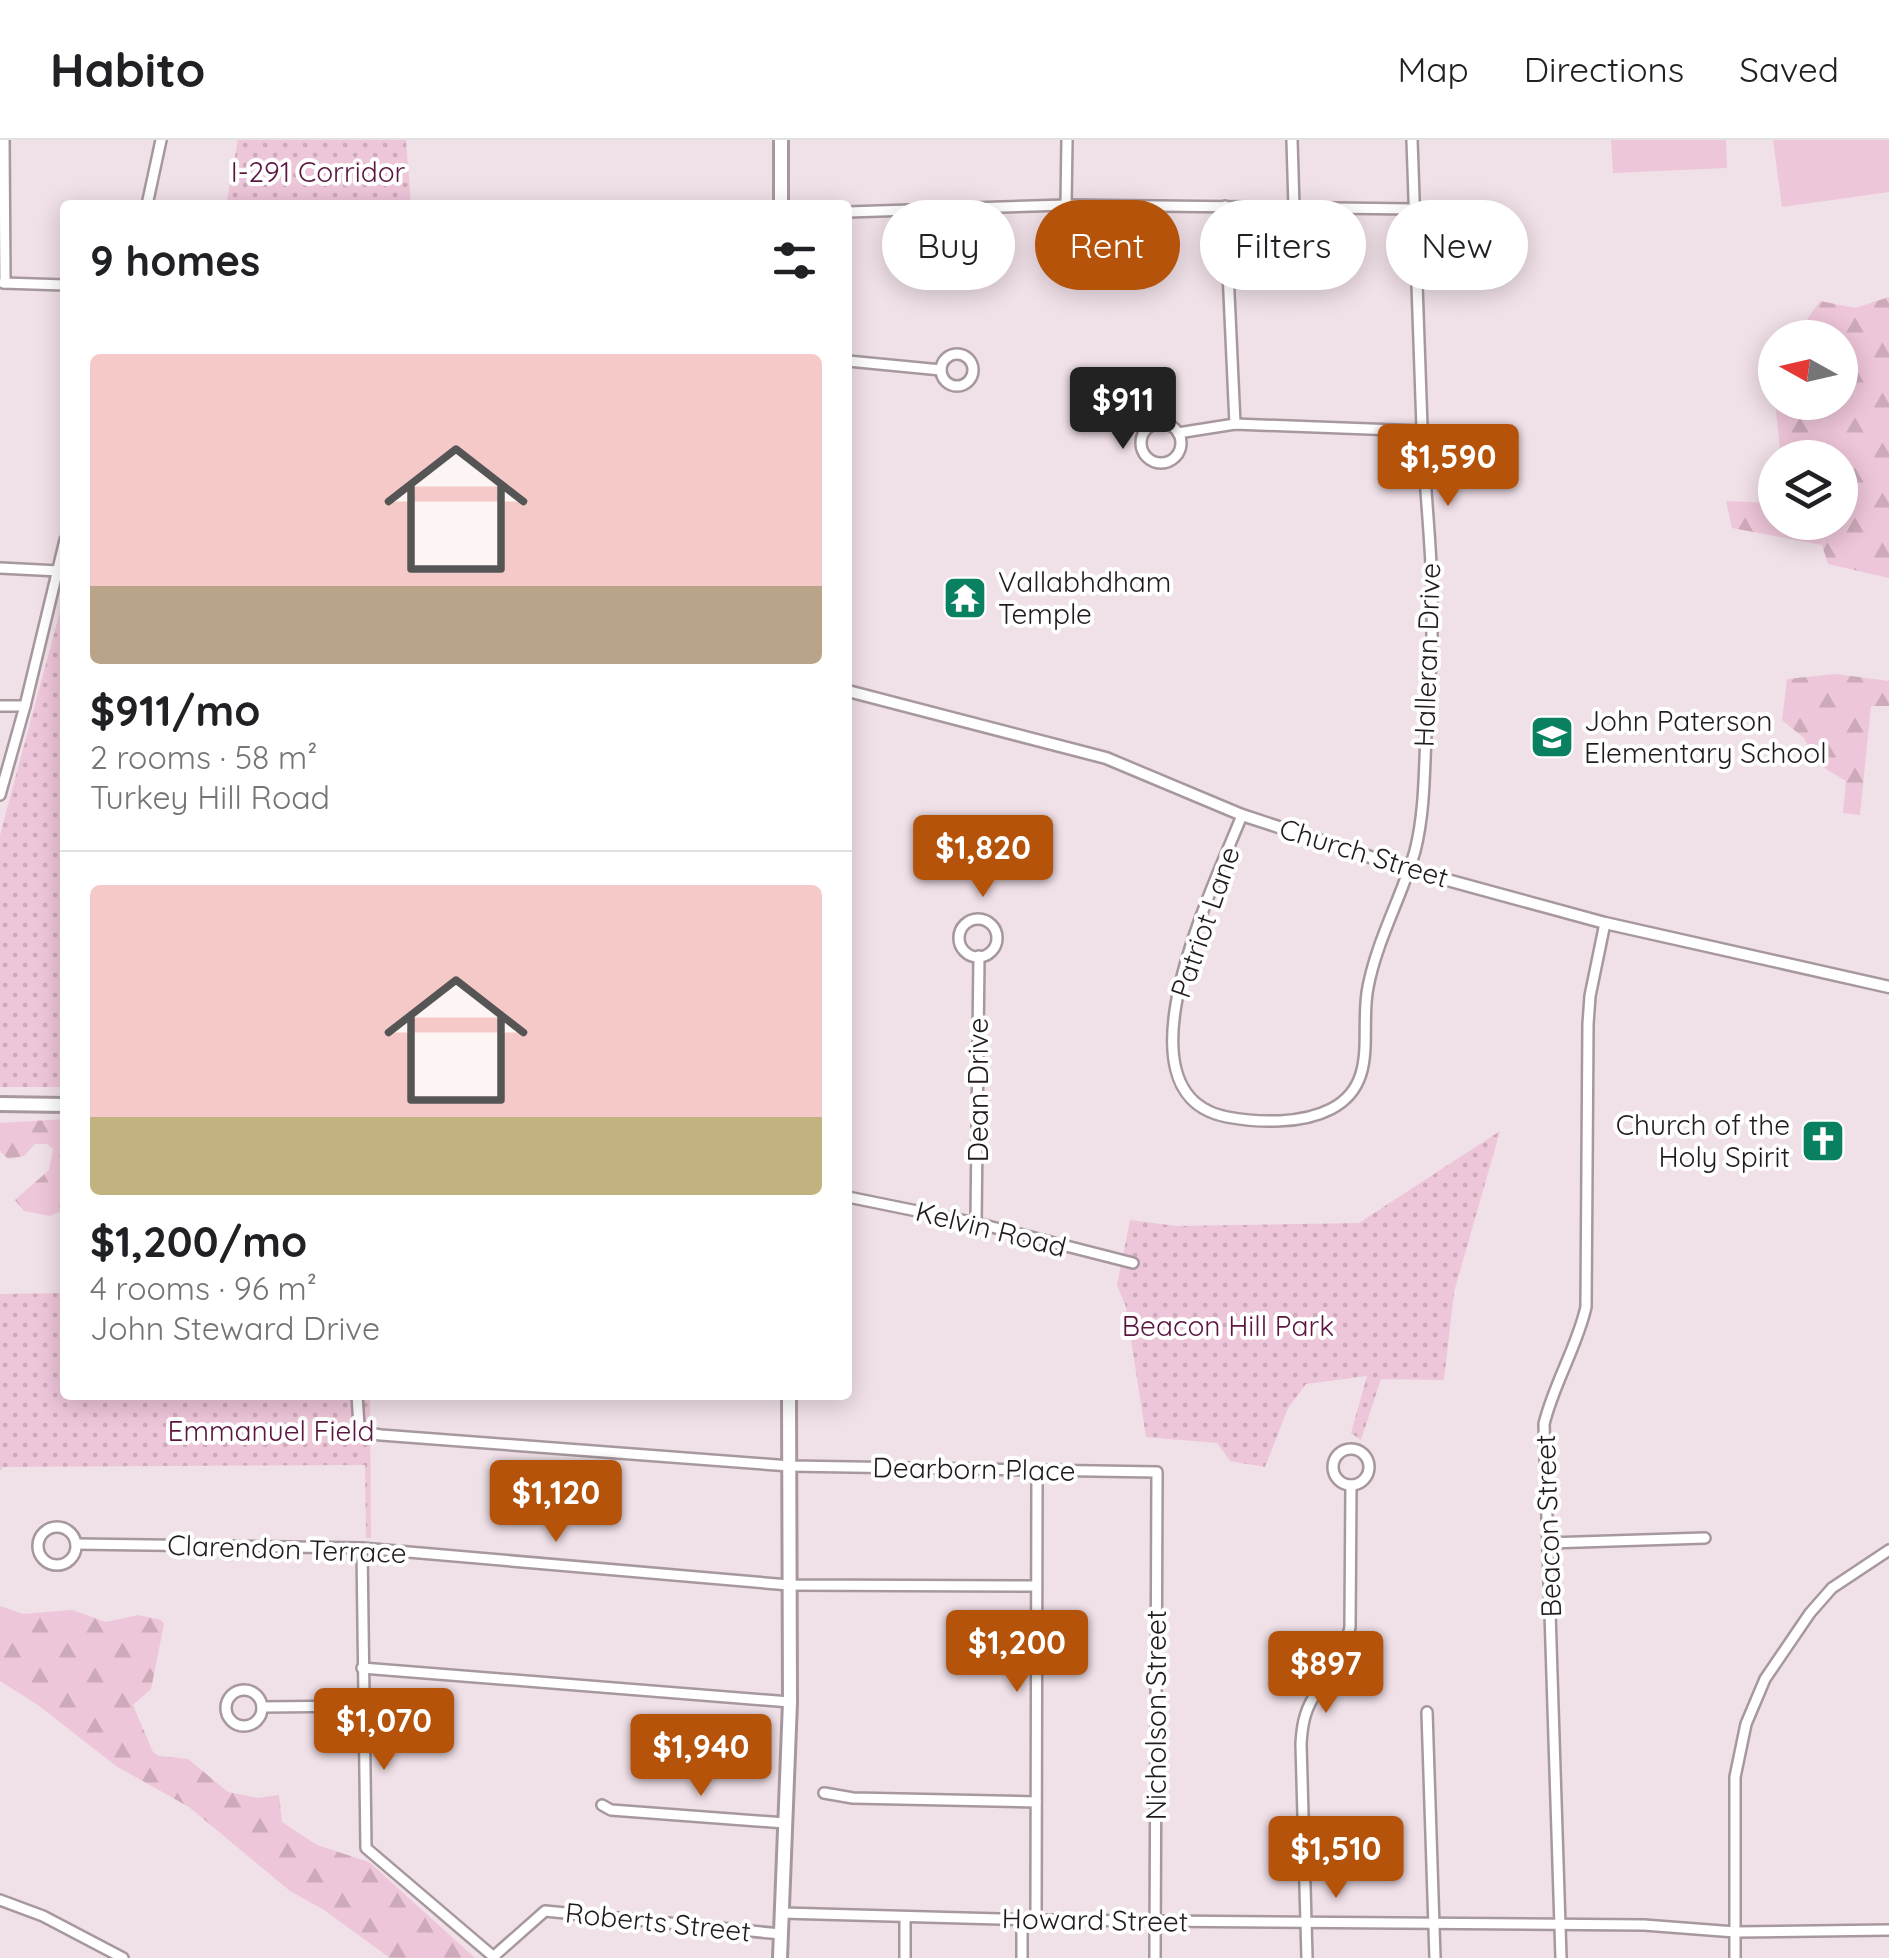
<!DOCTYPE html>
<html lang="en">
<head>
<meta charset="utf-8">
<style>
	body { margin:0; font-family:Quicksand,sans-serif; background:#f2f2f2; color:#202124; height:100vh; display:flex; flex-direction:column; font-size:38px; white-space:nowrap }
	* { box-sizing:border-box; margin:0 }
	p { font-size:32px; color:#757577 }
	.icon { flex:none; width:55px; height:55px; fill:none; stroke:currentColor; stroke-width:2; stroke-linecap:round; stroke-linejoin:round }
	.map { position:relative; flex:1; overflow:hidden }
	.drawer { position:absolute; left:60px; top:60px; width:792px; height:1200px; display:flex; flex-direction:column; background:#fff; border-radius:10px; box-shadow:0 5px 25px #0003 }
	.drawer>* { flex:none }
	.banner { position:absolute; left:882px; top:60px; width:855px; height:90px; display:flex; gap:20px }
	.needle { width:65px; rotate:278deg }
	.controls { position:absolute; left:1758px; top:180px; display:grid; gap:20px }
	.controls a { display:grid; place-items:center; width:100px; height:100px; border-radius:50%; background:#fff; box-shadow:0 5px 25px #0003; font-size:50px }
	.price { position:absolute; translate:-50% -85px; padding:0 22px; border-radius:10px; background:#b45309; color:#fff; font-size:32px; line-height:65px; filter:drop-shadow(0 2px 5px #0008) }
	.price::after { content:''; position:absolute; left:50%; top:60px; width:30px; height:22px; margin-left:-15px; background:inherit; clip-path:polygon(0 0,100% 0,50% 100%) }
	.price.on { background:#222; color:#fff }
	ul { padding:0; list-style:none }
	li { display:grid; align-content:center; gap:20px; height:530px; padding:0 30px }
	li+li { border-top:2px solid #e0e0e0 }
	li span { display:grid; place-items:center; height:310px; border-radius:10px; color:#555 }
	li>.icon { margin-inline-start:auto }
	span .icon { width:180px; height:180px; fill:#fffc; stroke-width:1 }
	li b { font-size:42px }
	h2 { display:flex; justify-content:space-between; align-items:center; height:120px; padding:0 30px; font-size:42px }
	.chip { padding:0 35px; border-radius:45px; background:#fff; box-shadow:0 5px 25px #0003; font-size:35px; line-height:90px }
	.chip.on { background:#b45309; color:#fff }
	header { display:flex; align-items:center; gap:60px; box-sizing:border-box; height:140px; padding:0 50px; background:#fff; border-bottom:2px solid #e0e0e0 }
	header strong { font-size:48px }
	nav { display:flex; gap:55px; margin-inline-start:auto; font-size:35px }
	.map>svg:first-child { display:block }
	.grass { fill:#eec6d9 }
	.forest { fill:url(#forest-firs) }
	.park { fill:url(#park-dots) }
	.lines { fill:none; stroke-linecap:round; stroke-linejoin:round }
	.minor-casing { stroke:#a7989f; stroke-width:14 }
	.tertiary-casing { stroke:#a7989f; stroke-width:15 }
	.secondary-casing { stroke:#a7989f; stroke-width:18 }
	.minor { stroke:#fff; stroke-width:9 }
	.tertiary { stroke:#fff; stroke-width:10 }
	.secondary { stroke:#fff; stroke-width:12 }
	.labels { text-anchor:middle; stroke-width:8; stroke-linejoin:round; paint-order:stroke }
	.park-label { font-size:28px; fill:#5b1640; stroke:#fff }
	.poi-label { font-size:28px; fill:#211b1e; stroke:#fff; text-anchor:start }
	.street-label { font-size:28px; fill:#211b1e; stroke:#fff }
</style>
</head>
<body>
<header>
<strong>Habito</strong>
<nav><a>Map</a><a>Directions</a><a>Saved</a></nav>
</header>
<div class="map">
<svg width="1889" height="1818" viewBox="0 0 1889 1818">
	<defs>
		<pattern id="forest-firs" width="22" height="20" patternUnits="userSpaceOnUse" patternTransform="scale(2.5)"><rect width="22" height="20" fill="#eec6d9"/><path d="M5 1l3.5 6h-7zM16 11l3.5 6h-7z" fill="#ccaaba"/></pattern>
		<pattern id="park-dots" width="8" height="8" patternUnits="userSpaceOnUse" patternTransform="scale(2.5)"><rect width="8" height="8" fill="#eec6d9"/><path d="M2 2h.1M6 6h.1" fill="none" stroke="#ccaaba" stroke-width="1.8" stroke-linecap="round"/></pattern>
	</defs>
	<rect width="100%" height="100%" fill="#f0e0e8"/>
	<g class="grass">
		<polygon points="1611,0 1726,0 1727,28 1613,33"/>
		<polygon points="1773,0 1889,0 1889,52 1782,67"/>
	</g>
	<g class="forest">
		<polygon points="1889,157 1889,438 1828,424 1822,405 1732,388 1726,361 1775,363 1775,382 1840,382 1840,318 1781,317 1775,263 1840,262 1840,198 1795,197 1820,161 1855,168"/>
		<polygon points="1836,534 1889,541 1889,566 1871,566 1860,675 1843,673 1846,641 1816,623 1804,598 1782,580 1787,539"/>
		<polygon points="65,979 65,1070 50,1076 24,1071 15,1060 49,1030 53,1009 47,1004 35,1004 24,1016 8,1019 0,1011 0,983"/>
		<polygon points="0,1466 23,1474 72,1470 106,1482 138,1475 161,1480 164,1484 151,1549 133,1565 153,1612 159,1616 188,1619 228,1652 258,1658 279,1655 282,1682 317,1705 369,1722 475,1818 390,1818 324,1770 290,1751 189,1667 116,1626 38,1565 0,1541"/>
	</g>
	<g class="park">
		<polygon points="238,0 406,0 411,65 226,65"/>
		<polygon points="65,453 65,947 0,947 0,695"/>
		<polygon points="1500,991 1454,1152 1444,1240 1381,1239 1361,1300 1351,1293 1367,1236 1306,1244 1288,1268 1265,1327 1230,1321 1217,1303 1146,1297 1126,1167 1117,1145 1130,1080 1176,1086 1359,1083"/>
		<polygon points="65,1153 65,1255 370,1255 371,1398 366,1398 365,1325 3,1327 0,1331 0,1154"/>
	</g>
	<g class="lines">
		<defs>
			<g id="minor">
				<polyline points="4,0 5,143"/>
				<polyline points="1292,0 1294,67"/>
				<polyline points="147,65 161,0"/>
				<polyline points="1066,65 1067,0"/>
				<polyline points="1225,66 1235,284"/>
				<polyline points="848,72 1066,65 1414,69"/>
				<polyline points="3,143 65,145"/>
				<circle cx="957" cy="230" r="16"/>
				<polyline points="848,221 941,230"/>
				<circle cx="1161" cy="303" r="20"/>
				<polyline points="1178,293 1235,284 1422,291"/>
				<polyline points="0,428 59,431"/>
				<polyline points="0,566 25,566"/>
				<polyline points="0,655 25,566 65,400"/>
				<path d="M 1242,675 C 1218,738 1108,954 1227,977 C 1259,983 1302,984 1331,969 C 1380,944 1359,890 1368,847 C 1377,800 1402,756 1415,711 C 1426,668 1424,619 1427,575 C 1429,547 1432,520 1432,492 C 1434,424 1425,356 1422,288 C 1418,192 1415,96 1412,0"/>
				<circle cx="978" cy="798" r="19"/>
				<polyline points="848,1057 976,1083 1133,1123"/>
				<polyline points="976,1083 979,816"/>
				<polyline points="357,1255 359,1286 368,1293 381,1295 790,1326 1157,1332 1155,1818"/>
				<circle cx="1351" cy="1327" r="18"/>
				<circle cx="57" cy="1406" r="19"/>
				<polyline points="1548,1403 1705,1398"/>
				<polyline points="76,1404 362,1408 789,1445 1036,1446"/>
				<polyline points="362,1408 366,1708 495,1818"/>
				<polyline points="362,1528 790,1562"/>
				<circle cx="244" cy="1568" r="18"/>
				<polyline points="262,1567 362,1566"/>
				<polyline points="1427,1572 1435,1818"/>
				<polyline points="824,1653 853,1658 1036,1662"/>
				<polyline points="602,1665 611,1670 785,1683"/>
				<polyline points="0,1760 43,1776 123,1818"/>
				<polyline points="782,1773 1036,1780 1644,1785 1735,1792 1889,1790"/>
				<polyline points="1036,1780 1037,1330"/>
				<polyline points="493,1817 545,1771 781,1794"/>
				<polyline points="905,1818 905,1778"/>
				<polyline points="1022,1818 1022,1779"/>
				<path d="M 1307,1818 L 1301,1604 C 1302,1587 1304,1573 1313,1558 C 1328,1529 1343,1522 1350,1487 L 1351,1345"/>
				<path d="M 1561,1818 L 1544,1284 C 1554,1243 1577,1207 1586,1167 L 1588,884 L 1590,856 L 1605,783"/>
				<polyline points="1735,1818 1735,1637 1746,1584 1765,1539 1810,1473 1832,1448 1889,1410"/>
			</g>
			<polyline id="tertiary" points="848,551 1106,618 1242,675 1407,729 1605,783 1889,847"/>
			<g id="secondary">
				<polyline points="781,0 781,65"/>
				<polyline points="0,964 65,965"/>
				<polyline points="780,1818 790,1562 789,1255"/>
			</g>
		</defs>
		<use href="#minor" class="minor-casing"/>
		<use href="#tertiary" class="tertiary-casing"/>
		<use href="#secondary" class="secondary-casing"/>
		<use href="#minor" class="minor"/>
		<use href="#tertiary" class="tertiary"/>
		<use href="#secondary" class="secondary"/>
	</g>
	<defs>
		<symbol id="temple-square" viewBox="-11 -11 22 22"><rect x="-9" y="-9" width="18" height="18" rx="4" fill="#09805f" stroke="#fff"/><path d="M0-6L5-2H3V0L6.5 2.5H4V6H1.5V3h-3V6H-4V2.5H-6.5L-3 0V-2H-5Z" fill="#fff"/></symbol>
		<symbol id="school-square" viewBox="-11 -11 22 22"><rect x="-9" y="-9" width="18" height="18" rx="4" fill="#09805f" stroke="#fff"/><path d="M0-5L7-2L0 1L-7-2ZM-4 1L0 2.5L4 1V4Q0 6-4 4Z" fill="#fff"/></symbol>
		<symbol id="church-square" viewBox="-11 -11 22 22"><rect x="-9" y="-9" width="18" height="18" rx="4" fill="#09805f" stroke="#fff"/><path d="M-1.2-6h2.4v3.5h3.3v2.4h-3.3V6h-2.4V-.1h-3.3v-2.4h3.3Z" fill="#fff"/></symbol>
	</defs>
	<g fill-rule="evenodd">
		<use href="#temple-square" x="940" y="433" width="50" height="50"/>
		<use href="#school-square" x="1527" y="572" width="50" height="50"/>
		<use href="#church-square" x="1798" y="976" width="50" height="50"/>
	</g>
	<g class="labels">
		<g class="park-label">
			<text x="318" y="42">I-291 Corridor</text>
			<text x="1228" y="1196">Beacon Hill Park</text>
			<text x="271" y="1301">Emmanuel Field</text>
		</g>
		<g class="poi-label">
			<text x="998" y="452">Vallabhdham<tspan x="998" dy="32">Temple</tspan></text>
			<text x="1584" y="591">John Paterson<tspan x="1584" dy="32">Elementary School</tspan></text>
			<text x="1790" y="995" text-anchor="end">Church of the<tspan x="1790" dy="32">Holy Spirit</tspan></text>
		</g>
		<g class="street-label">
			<text transform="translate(1427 515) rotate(-88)" y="10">Halleran Drive</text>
			<text transform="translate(1364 713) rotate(17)" y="10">Church Street</text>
			<text transform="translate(1205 782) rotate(-71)" y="10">Patriot Lane</text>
			<text transform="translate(978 950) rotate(-90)" y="10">Dean Drive</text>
			<text transform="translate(991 1089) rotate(14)" y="10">Kelvin Road</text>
			<text transform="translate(974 1329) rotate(1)" y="10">Dearborn Place</text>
			<text transform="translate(1548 1386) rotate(-92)" y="10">Beacon Street</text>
			<text transform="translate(287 1409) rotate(2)" y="10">Clarendon Terrace</text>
			<text transform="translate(1156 1575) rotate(-90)" y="10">Nicholson Street</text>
			<text transform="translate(1095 1780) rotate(1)" y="10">Howard Street</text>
			<text transform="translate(658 1782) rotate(6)" y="10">Roberts Street</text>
		</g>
	</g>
</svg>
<div class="controls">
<a><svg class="needle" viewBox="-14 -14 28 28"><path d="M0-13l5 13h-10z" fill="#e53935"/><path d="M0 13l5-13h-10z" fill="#757577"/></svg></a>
<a><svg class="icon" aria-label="layers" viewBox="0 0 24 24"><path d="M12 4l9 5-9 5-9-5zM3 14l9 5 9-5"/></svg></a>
</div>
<b class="price on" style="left:1123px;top:312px">$911</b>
<b class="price" style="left:1448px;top:369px">$1,590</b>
<b class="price" style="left:983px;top:760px">$1,820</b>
<b class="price" style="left:556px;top:1405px">$1,120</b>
<b class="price" style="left:1017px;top:1555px">$1,200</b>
<b class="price" style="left:1326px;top:1576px">$897</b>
<b class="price" style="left:384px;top:1633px">$1,070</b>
<b class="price" style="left:701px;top:1659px">$1,940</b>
<b class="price" style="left:1336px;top:1761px">$1,510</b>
<div class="banner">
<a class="chip">Buy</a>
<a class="chip on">Rent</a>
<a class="chip">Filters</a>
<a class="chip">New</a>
</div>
<section class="drawer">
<h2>9 homes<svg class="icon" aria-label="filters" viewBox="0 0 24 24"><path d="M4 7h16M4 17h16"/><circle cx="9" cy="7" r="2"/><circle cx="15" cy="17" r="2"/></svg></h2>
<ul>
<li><span style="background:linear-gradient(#f6c9c9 75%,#b9a48a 0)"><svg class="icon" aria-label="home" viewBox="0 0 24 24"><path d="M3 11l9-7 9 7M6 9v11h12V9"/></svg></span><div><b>$911/mo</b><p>2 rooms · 58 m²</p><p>Turkey Hill Road</p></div></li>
<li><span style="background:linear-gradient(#f6c9c9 75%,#c2b280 0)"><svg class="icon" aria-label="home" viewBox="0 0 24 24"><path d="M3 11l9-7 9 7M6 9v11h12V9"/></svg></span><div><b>$1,200/mo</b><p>4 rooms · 96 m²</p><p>John Steward Drive</p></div></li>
</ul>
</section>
</div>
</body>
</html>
